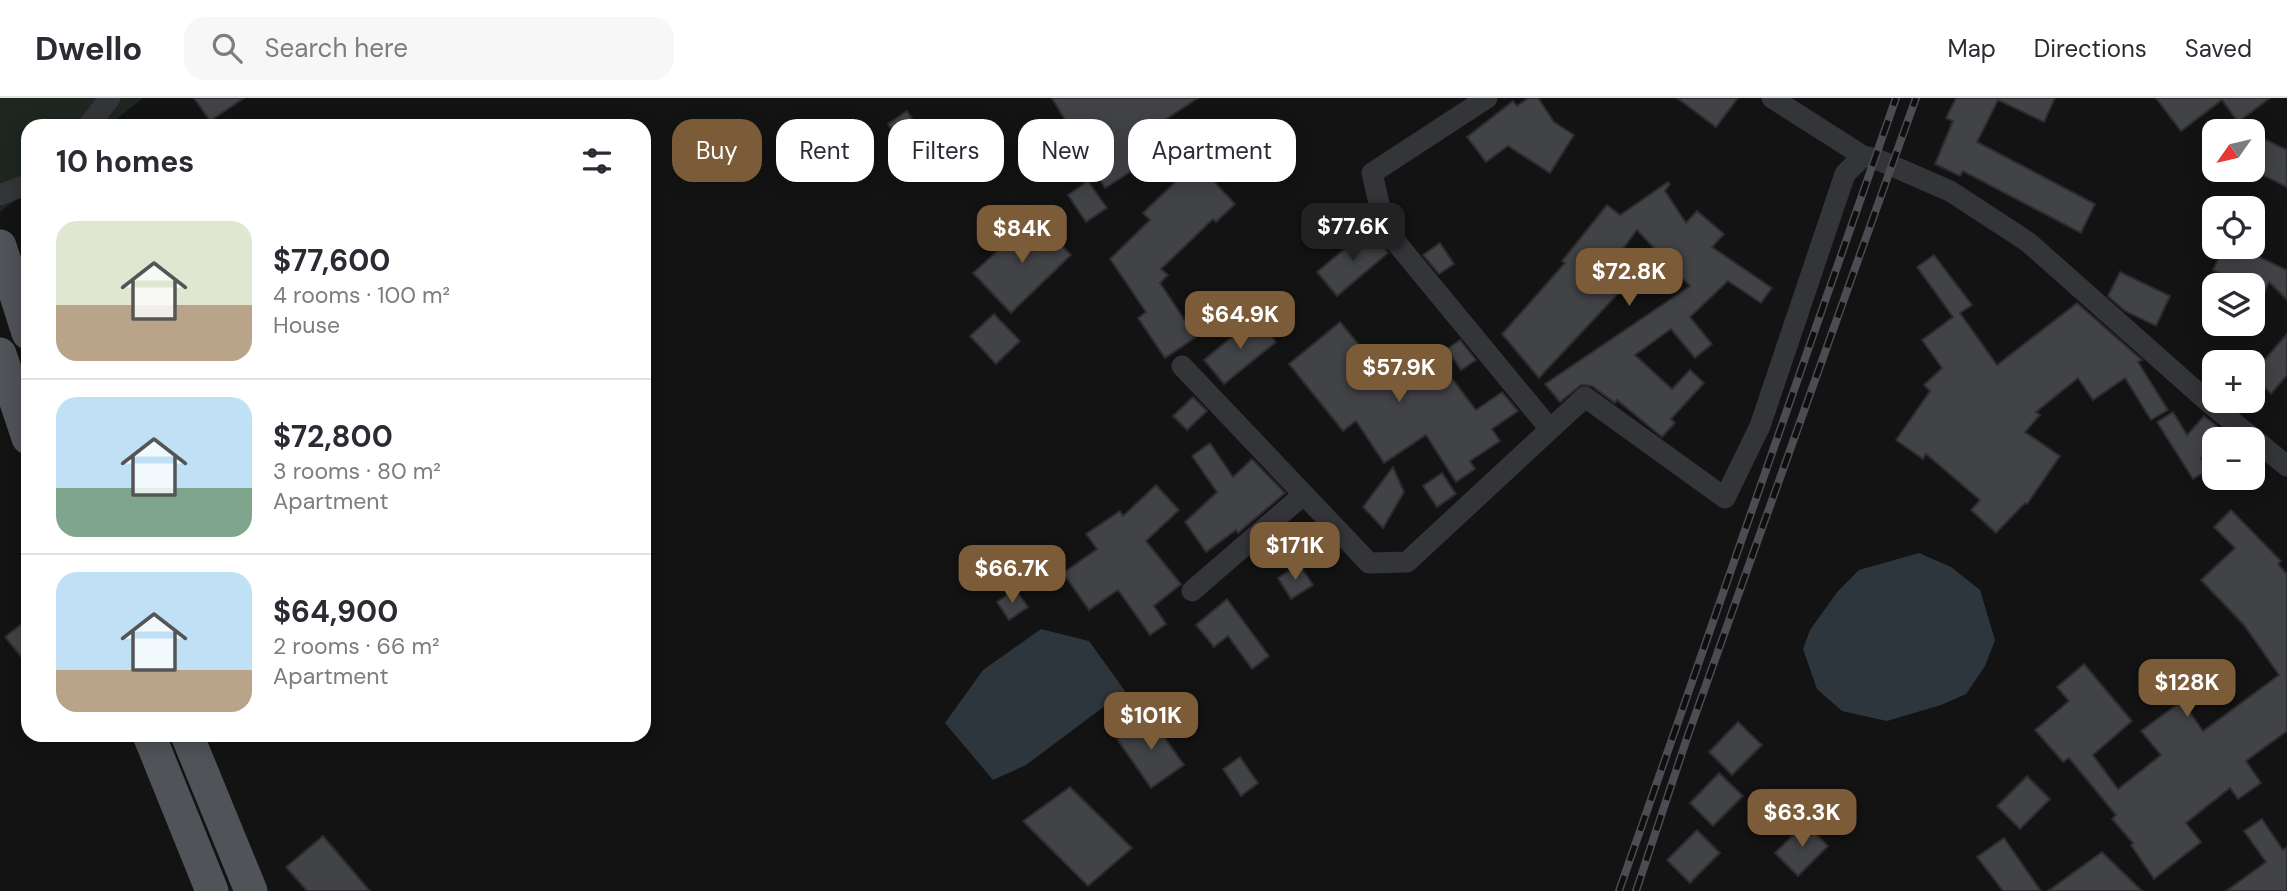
<!DOCTYPE html>
<html lang="en">
<head>
<meta charset="utf-8">
<style>
	body { margin:0; font-family:"DM Sans",sans-serif; background:#f7f7f7; color:#2b2b33; height:100vh; display:flex; flex-direction:column; font-size:26px; white-space:nowrap }
	* { box-sizing:border-box; margin:0 }
	p { font-size:23px; color:#7c7c81 }
	.icon { flex:none; width:38px; height:38px; fill:none; stroke:currentColor; stroke-width:2; stroke-linecap:round; stroke-linejoin:round }
	.map { position:relative; flex:1; overflow:hidden }
	.drawer { position:absolute; left:21px; top:21px; width:630px; height:623px; display:flex; flex-direction:column; background:#fff; border-radius:21px; box-shadow:0 4px 18px #0003 }
	.drawer>* { flex:none }
	.banner { position:absolute; left:672px; top:21px; width:665px; height:63px; display:flex; gap:14px }
	.needle { width:46px; rotate:236deg }
	.controls { position:absolute; left:2202px; top:21px; display:grid; gap:14px }
	.controls a { display:grid; place-items:center; width:63px; height:63px; border-radius:14px; background:#fff; box-shadow:0 4px 18px #0003; font-size:35px }
	.price { position:absolute; translate:-50% -60px; padding:0 16px; border-radius:14px; background:#7c5c38; color:#fff; font-size:23px; line-height:46px; filter:drop-shadow(0 2px 4px #0008) }
	.price::after { content:''; position:absolute; left:50%; top:42px; width:21px; height:16px; margin-left:-10px; background:inherit; clip-path:polygon(0 0,100% 0,50% 100%) }
	.price.current { background:#222; color:#fff }
	ul { padding:0; list-style:none }
	li { display:flex; align-items:center; gap:21px; height:175px; padding:0 35px }
	li+li { border-top:2px solid #e1e1e2 }
	li span { display:grid; place-items:center; flex:none; width:196px; height:140px; border-radius:21px; color:#555 }
	li>.icon { margin-inline-start:auto }
	span .icon { width:84px; height:84px; fill:#fffc; stroke-width:1 }
	li b { font-size:30px }
	h2 { display:flex; justify-content:space-between; align-items:center; height:84px; padding:0 35px; font-size:30px }
	.chip { padding:0 24px; border-radius:21px; background:#fff; box-shadow:0 4px 18px #0003; font-size:24px; line-height:63px }
	.chip.current { background:#7c5c38; color:#fff }
	header { display:flex; align-items:center; gap:42px; box-sizing:border-box; height:98px; padding:0 35px; background:#fff; border-bottom:2px solid #e1e1e2 }
	header strong { font-size:33px }
	nav { display:flex; gap:38px; margin-inline-start:auto; font-size:24px }
	.search { width:490px; height:63px; background:#f7f7f7; display:flex; align-items:center; gap:18px; box-sizing:border-box; padding:0 24px; border-radius:21px; color:#7c7c81; font-size:26px }
	.map>svg:first-child { display:block }
	.green { fill:#1f2620 }
	.water { fill:#2d363c }
	.building { fill:#424347; stroke:#2d2d30; stroke-width:2 }
	.lines { fill:none; stroke-linecap:round; stroke-linejoin:round }
	.minor { stroke:#343539; stroke-width:21 }
	.primary { stroke:#505357; stroke-width:33 }
	.rail-casing { stroke:#4b4d52; stroke-width:8 }
	.rail { stroke:#0e0e0f; stroke-width:5; stroke-dasharray:16; stroke-linecap:butt }
</style>
</head>
<body>
<header>
<strong>Dwello</strong>
<div class="search"><svg class="icon" aria-label="search" viewBox="0 0 24 24"><circle cx="10" cy="10" r="6"/><path d="M15 15l6 6"/></svg>Search here</div>
<nav><a>Map</a><a>Directions</a><a>Saved</a></nav>
</header>
<div class="map">
<svg width="2287" height="793" viewBox="0 0 2287 793">
	<rect width="100%" height="100%" fill="#131314"/>
	<polygon class="green" points="0,0 143,0 108,28 28,28 28,92 0,114"/>
	<g class="water">
		<polygon points="1919,455 1951,469 1980,492 1995,542 1985,568 1966,596 1941,607 1887,623 1842,613 1817,591 1803,551 1810,532 1838,493 1859,472"/>
		<polygon points="1041,531 1089,543 1125,593 1026,667 993,682 945,625 983,572"/>
	</g>
	<g class="building">
		<polygon points="194,0 244,0 210,23"/>
		<polygon points="1052,0 1198,0 1165,22 1179,43 1105,90"/>
		<polygon points="1528,0 1538,0 1554,24 1574,37 1550,75 1508,48 1486,64 1467,39 1513,3 1517,8"/>
		<polygon points="1677,0 1738,0 1716,29"/>
		<polygon points="1956,0 2055,0 2044,24 1998,2 1977,44 2095,106 2081,135 1963,73 1960,78 1935,66 1953,23 1946,20"/>
		<polygon points="2156,0 2270,0 2238,24 2222,2 2181,33"/>
		<polygon points="907,13 921,34 902,47 888,26"/>
		<polygon points="2252,35 2287,52 2287,89 2252,72"/>
		<polygon points="1196,64 1235,106 1216,124 1213,121 1161,171 1168,177 1160,185 1196,239 1165,260 1138,220 1146,214 1110,161 1150,122 1143,115"/>
		<polygon points="1088,83 1107,110 1086,124 1068,97"/>
		<polygon points="1668,84 1670,86 1665,93 1686,125 1697,113 1724,136 1712,149 1772,190 1761,205 1728,183 1690,219 1712,246 1695,260 1671,231 1635,257 1672,291 1690,272 1704,285 1671,321 1675,325 1662,339 1617,302 1615,305 1592,288 1581,287 1560,304 1545,286 1690,188 1637,132 1608,171 1626,187 1539,280 1502,236 1565,165 1562,163 1607,107 1620,117"/>
		<polygon points="1035,119 1071,157 1011,215 973,175"/>
		<polygon points="1368,131 1388,155 1337,198 1317,174"/>
		<polygon points="1440,145 1454,166 1439,176 1423,157"/>
		<polygon points="2224,149 2238,149 2287,172 2287,202 2269,184 2263,197 2252,192 2252,187 2243,187 2213,172"/>
		<polygon points="1934,157 1972,207 1960,215 1997,267 2077,205 2142,262 2138,264 2168,312 2151,322 2125,280 2093,302 2078,280 2036,314 2040,317 2025,334 2060,358 2027,406 2025,405 1996,435 1971,412 1980,402 1926,356 1923,361 1896,342 1930,293 1924,287 1942,270 1922,242 1953,219 1917,169"/>
		<polygon points="2120,174 2170,198 2156,228 2125,213 2108,198"/>
		<polygon points="994,216 1020,243 996,266 970,238"/>
		<polygon points="1256,219 1276,244 1224,286 1204,262"/>
		<polygon points="1340,224 1380,272 1384,268 1405,293 1441,266 1476,312 1502,294 1518,313 1492,331 1500,343 1470,363 1475,371 1456,384 1426,337 1384,365 1356,323 1343,333 1289,266"/>
		<polygon points="2287,236 2287,277 2271,296 2252,276"/>
		<polygon points="1460,242 1476,262 1461,272 1447,251"/>
		<polygon points="1193,299 1207,313 1187,332 1173,318"/>
		<polygon points="2173,314 2187,337 2204,318 2233,341 2214,341 2214,351 2201,360 2208,372 2193,381 2157,324"/>
		<polygon points="1210,345 1233,379 1252,361 1285,395 1238,435 1236,432 1206,454 1185,424 1217,394 1192,358"/>
		<polygon points="1393,369 1404,394 1383,430 1363,409"/>
		<polygon points="1442,375 1456,396 1437,409 1423,388"/>
		<polygon points="1156,387 1179,412 1146,443 1181,486 1154,508 1166,526 1150,537 1118,492 1089,512 1063,475 1097,451 1086,436 1120,413 1123,418"/>
		<polygon points="2231,412 2281,463 2278,466 2287,476 2287,633 2246,663 2261,685 2238,701 2230,690 2186,725 2201,744 2154,781 2131,747 2133,745 2112,721 2116,717 2069,660 2063,664 2035,632 2069,603 2057,589 2084,566 2132,623 2093,657 2118,691 2161,657 2141,633 2182,603 2203,633 2279,577 2244,527 2201,482 2235,450 2214,429"/>
		<polygon points="1299,466 1313,487 1291,501 1278,480"/>
		<polygon points="1015,491 1028,509 1009,522 997,504"/>
		<polygon points="1227,501 1269,558 1252,571 1228,538 1214,549 1196,527"/>
		<polygon points="28,521 28,567 5,539"/>
		<polygon points="1150,619 1184,667 1151,690 1117,641"/>
		<polygon points="1738,624 1762,647 1732,677 1709,654"/>
		<polygon points="1240,659 1258,685 1241,698 1223,671"/>
		<polygon points="1719,675 1743,698 1713,728 1690,705"/>
		<polygon points="2027,678 2050,701 2020,731 1997,708"/>
		<polygon points="1070,689 1132,750 1088,788 1023,723"/>
		<polygon points="2262,721 2283,752 2287,749 2287,793 2226,793 2266,764 2244,733"/>
		<polygon points="1805,725 1828,748 1798,778 1775,755"/>
		<polygon points="1697,732 1720,755 1690,785 1667,762"/>
		<polygon points="323,738 370,793 307,793 286,769"/>
		<polygon points="2004,740 2041,793 2003,793 1977,759"/>
		<polygon points="2102,754 2142,793 2048,793"/>
	</g>
	<g class="lines">
		<g class="minor">
			<polyline points="1487,0 1372,75 1385,131 1550,331"/>
			<polyline points="1772,0 1863,58"/>
			<polyline points="88,28 110,0"/>
			<polyline points="0,97 28,86"/>
			<polyline points="1182,268 1369,465 1407,464 1585,299 1725,400 1760,328 1845,76 1863,58 1874,60 1950,93 2028,144 2206,302 2287,368"/>
			<polyline points="1192,493 1303,397"/>
		</g>
		<g class="primary">
			<polyline points="0,148 28,235"/>
			<polyline points="0,256 28,340"/>
			<polyline points="149,637 212,793"/>
			<polyline points="187,637 251,793"/>
		</g>
		<defs>
			<g id="rail">
				<polyline points="1619,793 1896,0"/>
				<polyline points="1636,793 1687,640 1916,0"/>
			</g>
		</defs>
		<use href="#rail" class="rail-casing"/>
		<use href="#rail" class="rail"/>
	</g>
</svg>
<div class="controls">
<a><svg class="needle" viewBox="-14 -14 28 28"><path d="M0-13l5 13h-10z" fill="#e53935"/><path d="M0 13l5-13h-10z" fill="#7c7c81"/></svg></a>
<a><svg class="icon" aria-label="locate" viewBox="0 0 24 24"><circle cx="12" cy="12" r="6"/><path d="M12 2v4M12 18v4M2 12h4M18 12h4"/></svg></a>
<a><svg class="icon" aria-label="layers" viewBox="0 0 24 24"><path d="M12 4l9 5-9 5-9-5zM3 14l9 5 9-5"/></svg></a>
<a>+</a>
<a>−</a>
</div>
<b class="price current" style="left:1353px;top:165px">$77.6K</b>
<b class="price" style="left:1022px;top:167px">$84K</b>
<b class="price" style="left:1629px;top:210px">$72.8K</b>
<b class="price" style="left:1240px;top:253px">$64.9K</b>
<b class="price" style="left:1399px;top:306px">$57.9K</b>
<b class="price" style="left:1295px;top:484px">$171K</b>
<b class="price" style="left:1012px;top:507px">$66.7K</b>
<b class="price" style="left:2187px;top:621px">$128K</b>
<b class="price" style="left:1151px;top:654px">$101K</b>
<b class="price" style="left:1802px;top:751px">$63.3K</b>
<div class="banner">
<a class="chip current">Buy</a>
<a class="chip">Rent</a>
<a class="chip">Filters</a>
<a class="chip">New</a>
<a class="chip">Apartment</a>
</div>
<section class="drawer">
<h2>10 homes<svg class="icon" aria-label="filters" viewBox="0 0 24 24"><path d="M4 7h16M4 17h16"/><circle cx="9" cy="7" r="2"/><circle cx="15" cy="17" r="2"/></svg></h2>
<ul>
<li><span style="background:linear-gradient(#dfe7d0 60%,#b9a48a 0)"><svg class="icon" aria-label="home" viewBox="0 0 24 24"><path d="M3 11l9-7 9 7M6 9v11h12V9"/></svg></span><div><b>$77,600</b><p>4 rooms · 100 m²</p><p>House</p></div></li>
<li><span style="background:linear-gradient(#bfe0f5 65%,#7fa58c 0)"><svg class="icon" aria-label="home" viewBox="0 0 24 24"><path d="M3 11l9-7 9 7M6 9v11h12V9"/></svg></span><div><b>$72,800</b><p>3 rooms · 80 m²</p><p>Apartment</p></div></li>
<li><span style="background:linear-gradient(#bfe0f5 70%,#b9a48a 0)"><svg class="icon" aria-label="home" viewBox="0 0 24 24"><path d="M3 11l9-7 9 7M6 9v11h12V9"/></svg></span><div><b>$64,900</b><p>2 rooms · 66 m²</p><p>Apartment</p></div></li>
</ul>
</section>
</div>
</body>
</html>
